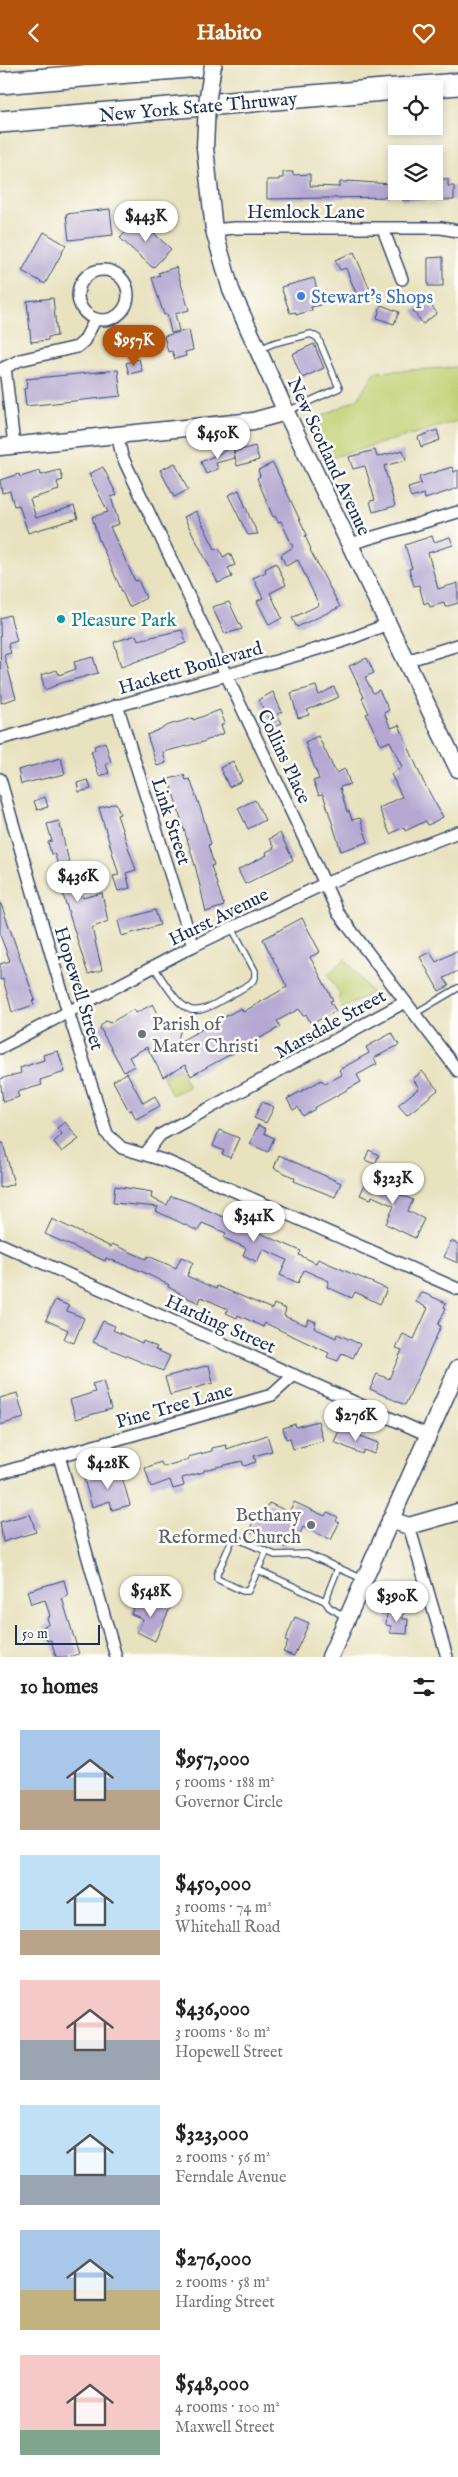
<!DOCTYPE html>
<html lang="en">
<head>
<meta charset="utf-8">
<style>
	body { margin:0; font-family:"IM FELL English",serif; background:#f6f6f6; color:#222; height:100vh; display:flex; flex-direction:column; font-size:19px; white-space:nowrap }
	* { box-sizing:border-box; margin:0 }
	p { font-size:16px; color:#767676 }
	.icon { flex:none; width:28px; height:28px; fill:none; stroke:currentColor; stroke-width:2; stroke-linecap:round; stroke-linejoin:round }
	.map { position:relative; height:1592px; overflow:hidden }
	.details { display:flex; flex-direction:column; background:#fff; flex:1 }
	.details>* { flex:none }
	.fabs { position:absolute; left:388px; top:15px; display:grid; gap:10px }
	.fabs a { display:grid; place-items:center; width:55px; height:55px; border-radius:0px; background:#fff; box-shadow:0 2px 8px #0003; font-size:25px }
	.scale { position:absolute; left:15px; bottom:12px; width:85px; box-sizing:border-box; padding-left:5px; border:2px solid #1b2f5e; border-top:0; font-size:14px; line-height:18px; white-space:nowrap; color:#1b2f5e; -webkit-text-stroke:4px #fdfcf7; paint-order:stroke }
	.price { position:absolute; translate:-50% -42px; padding:0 11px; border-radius:18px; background:#fff; color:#222; font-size:16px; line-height:32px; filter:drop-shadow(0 1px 2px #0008) }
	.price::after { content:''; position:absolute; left:50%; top:30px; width:15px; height:11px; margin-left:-8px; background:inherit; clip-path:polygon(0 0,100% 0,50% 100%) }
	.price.active { background:#b45309; color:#fff }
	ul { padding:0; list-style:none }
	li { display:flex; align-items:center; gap:15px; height:125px; padding:0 20px }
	li span { display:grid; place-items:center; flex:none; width:140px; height:100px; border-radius:0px; color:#555 }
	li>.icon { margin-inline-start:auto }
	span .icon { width:60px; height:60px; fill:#fffc; stroke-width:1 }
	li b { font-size:21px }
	h2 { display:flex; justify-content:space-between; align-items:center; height:60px; padding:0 20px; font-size:21px }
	header { display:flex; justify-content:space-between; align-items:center; height:65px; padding:0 20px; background:#b45309; color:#fff; font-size:22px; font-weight:800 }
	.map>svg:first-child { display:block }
	.green { fill:#c1d073; stroke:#6e8068 }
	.building { fill:#b4a7d1 }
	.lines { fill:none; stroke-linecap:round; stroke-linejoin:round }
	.lane-casing { stroke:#3a4a6d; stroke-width:8 }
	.street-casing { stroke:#3a4a6d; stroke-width:14 }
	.secondary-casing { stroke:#3a4a6d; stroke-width:19 }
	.highway-casing { stroke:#3a4a6d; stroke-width:24 }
	.lane { stroke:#fff; stroke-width:5.5 }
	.street { stroke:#fff; stroke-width:11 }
	.secondary { stroke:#fff; stroke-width:16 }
	.highway { stroke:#fff; stroke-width:21 }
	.secondary-bridge-casing { stroke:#3a4a6d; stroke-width:19; stroke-linecap:butt }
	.secondary-bridge { stroke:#fff; stroke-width:16 }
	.shop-dot { fill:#3f7fe0; stroke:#fdfcf7; stroke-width:2 }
	.culture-dot { fill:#0f9aa8; stroke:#fdfcf7; stroke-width:2 }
	.worship-dot { fill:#6b7280; stroke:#fdfcf7; stroke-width:2 }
	.labels { text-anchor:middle; stroke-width:5; stroke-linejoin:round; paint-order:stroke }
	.street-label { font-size:19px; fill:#1b2f5e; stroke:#fdfcf7 }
	.shop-label { font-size:19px; fill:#366cbe; stroke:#fdfcf7; text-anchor:start }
	.culture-label { font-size:19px; fill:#0d838f; stroke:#fdfcf7; text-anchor:start }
	.worship-label { font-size:19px; fill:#5b616d; stroke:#fdfcf7; text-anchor:start }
</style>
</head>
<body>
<header><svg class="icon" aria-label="back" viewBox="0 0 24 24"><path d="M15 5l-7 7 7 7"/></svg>Habito<svg class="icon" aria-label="heart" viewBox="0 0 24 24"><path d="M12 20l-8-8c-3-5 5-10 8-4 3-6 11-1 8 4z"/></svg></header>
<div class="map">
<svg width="458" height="1592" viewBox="0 0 458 1592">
	<rect width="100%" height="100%" fill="#fdfcf7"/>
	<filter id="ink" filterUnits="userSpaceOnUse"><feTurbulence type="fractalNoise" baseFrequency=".02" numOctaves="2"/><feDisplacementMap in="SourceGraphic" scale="10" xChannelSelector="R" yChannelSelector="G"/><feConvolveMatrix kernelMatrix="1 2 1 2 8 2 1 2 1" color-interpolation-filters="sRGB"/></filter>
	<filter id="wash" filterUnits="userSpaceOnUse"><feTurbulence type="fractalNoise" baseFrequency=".0096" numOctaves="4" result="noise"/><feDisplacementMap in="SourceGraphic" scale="20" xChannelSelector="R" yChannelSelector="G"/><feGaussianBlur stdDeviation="1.12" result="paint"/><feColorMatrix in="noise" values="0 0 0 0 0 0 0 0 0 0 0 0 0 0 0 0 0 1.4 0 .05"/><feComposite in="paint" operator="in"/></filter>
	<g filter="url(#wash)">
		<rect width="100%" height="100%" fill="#e8e2bf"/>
		<g class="green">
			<polygon points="458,302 458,356 327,394 308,358 357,334 376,307"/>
			<polygon points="345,894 372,928 342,944 338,934 340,930 328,909"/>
			<polygon points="180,1003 189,1022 172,1030 163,1012"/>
		</g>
		<g id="blocks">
			<g class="building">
				<polygon points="283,107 293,107 293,110 310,109 310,121 340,122 340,117 347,117 347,116 391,119 391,132 267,134 267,115 279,115 279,113 283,113"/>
				<polygon points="434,114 448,114 448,121 454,121 454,135 402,135 402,126 434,126"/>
				<polygon points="110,144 113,170 69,175 66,149"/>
				<polygon points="138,154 171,184 153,203 120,173"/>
				<polygon points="44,167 66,180 45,219 22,206"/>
				<polygon points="354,187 374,234 360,239 346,203 340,205 335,195"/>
				<polygon points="443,192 443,221 428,221 428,193"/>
				<polygon points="176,202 189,245 175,249 179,266 171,268 167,249 164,250 152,213 160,210 158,208"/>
				<polygon points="314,213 321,240 311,242 312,245 296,250 296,247 290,248 281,222"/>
				<polygon points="53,233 57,271 48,272 48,275 31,277 27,236"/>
				<polygon points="427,235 437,248 423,259 413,246"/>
				<polygon points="381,240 399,247 394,259 377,253"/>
				<polygon points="189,265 193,285 185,287 186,291 175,294 172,286 168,287 164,271"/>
				<polygon points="153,271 155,280 139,283 137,274"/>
				<polygon points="314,279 324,303 302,313 292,289"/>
				<polygon points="139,294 142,306 129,309 126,298"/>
				<polygon points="118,305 121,331 26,341 24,324 27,323 26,314"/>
				<polygon points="437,365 440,375 421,382 418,372"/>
				<polygon points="255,381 259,395 237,401 234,387"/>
				<polygon points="233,382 235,393 216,398 218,404 206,409 201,397"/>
				<polygon points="375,385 377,392 403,385 406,395 384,401 395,441 373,447 370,436 375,435 365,401 353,404 349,392"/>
				<polygon points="175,398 188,425 174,432 160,405"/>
				<polygon points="273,398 307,470 305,471 311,484 310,485 340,542 297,562 292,553 319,540 298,495 286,501 281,490 293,482 281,456 278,457 275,451 273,452 257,413 260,411 258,405"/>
				<polygon points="103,402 117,430 111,432 119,459 110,462 135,516 138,515 146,533 129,542 99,475 92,452 108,447 89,409"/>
				<polygon points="452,402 454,407 458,405 458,423 425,434 424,429 411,433 408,423 421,419 419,412"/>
				<polygon points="60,405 63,415 57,417 59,425 30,434 36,453 74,441 78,453 28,468 19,440 14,441 10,426 2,428 0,415 19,409 20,412 40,406 41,410"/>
				<polygon points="239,425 250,453 258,469 248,470 228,430"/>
				<polygon points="196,446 215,484 219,483 223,492 230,488 235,500 228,503 232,512 218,518 184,452"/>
				<polygon points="432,471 434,477 450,472 453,480 428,488 438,524 458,518 458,538 445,542 444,538 430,542 428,537 424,539 419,520 414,521 409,504 412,503 405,480"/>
				<polygon points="276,498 286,520 270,528 282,553 269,560 257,536 263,533 253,513 266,507 265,504"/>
				<polygon points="229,537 242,564 225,569 212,542"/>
				<polygon points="10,550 17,576 8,579 11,588 4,590 16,633 1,638 0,553"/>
				<polygon points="182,565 186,578 121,602 114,577 136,570 138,575"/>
				<polygon points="93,592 98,608 61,618 45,625 41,610 57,605 59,610 76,604 74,597"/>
				<polygon points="367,593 374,608 365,612 373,628 379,625 389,645 384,648 391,663 399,660 423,716 443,752 428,760 426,756 405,766 404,762 390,769 380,746 379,743 402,732 391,709 402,702 390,676 381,680 366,649 369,648 362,633 364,632 349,601"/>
				<polygon points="316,621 319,630 334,622 339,632 307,645 309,650 298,653 291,628"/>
				<polygon points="273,627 282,647 277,649 282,658 274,662 258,635"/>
				<polygon points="220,645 225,658 221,660 224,668 203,677 163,687 166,698 157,701 147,670 169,660 193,653 193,655"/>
				<polygon points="318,671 336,708 345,704 350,719 340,722 347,747 349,746 352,755 360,753 368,777 341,786 323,729 319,730 313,716 319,714 305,677"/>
				<polygon points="105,677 111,697 106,699 109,708 99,711 91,686 95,685 94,681"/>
				<polygon points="61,693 65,709 21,719 18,705"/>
				<polygon points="233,696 242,716 229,722 220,703"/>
				<polygon points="184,710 186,715 190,714 202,748 211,779 208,780 214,800 211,801 224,841 206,847 196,804 169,714"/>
				<polygon points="88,715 91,724 79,727 77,718"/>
				<polygon points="45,732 48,742 37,745 34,736"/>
				<polygon points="255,735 265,755 248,764 238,743"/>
				<polygon points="116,738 120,749 117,750 136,805 126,808 130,823 118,826 113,811 119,810 99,743"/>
				<polygon points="59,756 76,825 79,824 83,833 102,828 108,856 92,863 102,905 88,909 56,807 60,805 54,788 51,789 48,777 52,776 47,759"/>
				<polygon points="280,768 293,795 245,819 238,805 267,790 266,787 274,783 269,774"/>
				<polygon points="0,836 35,935 32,936 34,940 12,947 3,914 0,915 0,899 10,896 0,870"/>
				<polygon points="155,845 160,860 122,871 118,856"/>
				<polygon points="302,853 320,887 310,892 333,935 330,936 336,946 311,959 306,949 303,951 299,944 277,956 280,962 191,1011 185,1000 163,1012 147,982 129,992 134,1001 124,1007 100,963 102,959 106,956 110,958 134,944 136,948 153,939 161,954 182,960 177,978 241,943 243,947 287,922 263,874"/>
				<polygon points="458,885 458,906 444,913 449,921 439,926 420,892 430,887 436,897"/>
				<polygon points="392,968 399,980 374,993 377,999 357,1010 361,1017 314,1043 315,1044 303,1051 298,1042 293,1045 287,1034 322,1015 325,1019 342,1010 339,1005 369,988 366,982"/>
				<polygon points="58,986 65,1007 40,1015 42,1020 17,1027 19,1032 3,1037 0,1014 21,1008 20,1003 44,995 43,990"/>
				<polygon points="422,1006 438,1025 407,1050 398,1040 419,1023 413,1014"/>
				<polygon points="127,1008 143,1038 155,1031 160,1041 136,1054 131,1044 129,1046 113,1016"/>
				<polygon points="262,1037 274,1042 266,1058 254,1053"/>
				<polygon points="65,1057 79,1074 62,1087 54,1077 62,1069 57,1063"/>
				<polygon points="258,1060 266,1064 264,1068 274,1073 268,1087 250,1079"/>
				<polygon points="219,1065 239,1073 230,1093 222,1089 224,1086 213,1081"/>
				<polygon points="0,1078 3,1078 14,1119 0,1123"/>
				<polygon points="369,1085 379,1090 375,1099 365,1095"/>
				<polygon points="279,1090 341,1118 335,1132 294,1116 295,1113 274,1103"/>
				<polygon points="371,1106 393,1119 391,1125 413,1135 408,1146 424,1154 415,1173 386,1159 394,1141 372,1131 371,1134 360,1130"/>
				<polygon points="115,1121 152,1127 151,1133 167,1140 171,1131 189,1137 301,1186 299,1190 316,1198 318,1194 387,1224 380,1239 355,1227 352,1233 327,1222 329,1216 304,1205 298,1218 280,1210 287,1195 263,1184 257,1197 243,1190 246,1183 224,1173 226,1168 202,1158 198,1166 156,1146 158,1142 113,1138"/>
				<polygon points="52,1154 111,1182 112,1179 146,1194 148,1191 176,1203 181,1192 193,1197 187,1211 216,1224 217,1221 272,1244 274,1239 286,1244 284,1251 306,1260 308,1254 316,1257 314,1263 336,1273 337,1269 360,1279 353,1293 342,1288 338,1296 327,1292 329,1288 265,1258 263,1262 238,1250 237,1253 226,1248 228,1244 201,1232 199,1238 179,1229 180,1228 168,1222 169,1220 141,1206 106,1193 105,1196 45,1169"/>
				<polygon points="451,1176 458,1179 458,1198 444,1192"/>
				<polygon points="421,1227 446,1238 444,1242 446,1243 438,1260 441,1261 405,1340 370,1324 377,1309 389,1314 402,1285 396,1283 403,1269 414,1274 428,1243 416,1237"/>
				<polygon points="55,1235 69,1241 67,1246 84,1253 74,1278 64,1274 68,1265 46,1255"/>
				<polygon points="103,1256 115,1261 113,1265 142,1278 143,1276 157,1282 155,1284 170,1291 163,1306 93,1277"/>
				<polygon points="209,1300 213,1318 170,1330 165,1312"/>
				<polygon points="103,1316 111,1344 76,1354 70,1335 95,1327 92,1319"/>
				<polygon points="17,1328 24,1353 0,1360 0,1333"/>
				<polygon points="318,1356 323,1376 293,1384 290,1373 286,1374 283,1363 295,1359 296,1362"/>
				<polygon points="340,1363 379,1378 374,1389 364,1385 362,1389 334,1377"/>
				<polygon points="267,1370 272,1386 254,1391 256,1397 244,1401 242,1396 204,1405 204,1407 182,1413 184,1421 173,1424 170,1415 151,1422 145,1403 161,1397 163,1402 189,1394 188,1392 212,1386 212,1383 226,1380 227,1384"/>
				<polygon points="120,1405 130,1440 112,1445 110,1436 92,1442 84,1414"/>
				<polygon points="294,1437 325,1451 327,1447 338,1452 336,1456 339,1458 331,1475 303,1462 300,1469 292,1465 285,1482 249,1466 256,1450 262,1453 269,1438 289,1447"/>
				<polygon points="30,1449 36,1467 3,1477 0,1457"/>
				<polygon points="64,1515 68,1531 62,1533 79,1589 68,1592 56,1592 51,1575 47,1576 45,1567 44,1561 49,1559 47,1553 50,1551 45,1535 31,1539 27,1526"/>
				<polygon points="149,1534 170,1543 155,1576 137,1567 143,1554 131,1549 136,1536 146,1540"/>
				<polygon points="387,1546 403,1547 403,1554 408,1554 407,1569 390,1568 391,1561 386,1560"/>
				<polygon points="295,1552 309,1558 294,1591 283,1587 288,1577 285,1576"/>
			</g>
		</g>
	</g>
	<g filter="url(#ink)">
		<use href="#blocks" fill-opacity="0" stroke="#3a4a6d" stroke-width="1"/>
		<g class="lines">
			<defs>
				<g id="lane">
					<polyline points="260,284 274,278 311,269 318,273 339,323 288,346"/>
					<path d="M 154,902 C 193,963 192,951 250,919 L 255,913 L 255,906 L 232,863"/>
					<polyline points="414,949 458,923"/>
					<polyline points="266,1487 248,1526 243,1526 217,1514 217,1509 232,1475 236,1473 275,1490 307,1489 363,1514"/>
					<polyline points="258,1505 325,1536 329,1542 345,1552"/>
					<polyline points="325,1536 338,1503"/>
				</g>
				<g id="street">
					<polyline points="383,164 402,214"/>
					<polyline points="214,165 234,163 441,163 458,166"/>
					<circle cx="103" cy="230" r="25"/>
					<polyline points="5,302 14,380"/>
					<polyline points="0,305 20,295 77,282 84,276 95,255"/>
					<polyline points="117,369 122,391 309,784 338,848 458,1006"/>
					<polyline points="350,479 458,447"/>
					<polyline points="406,596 458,580"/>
					<polyline points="117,640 193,881"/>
					<polyline points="0,674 301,589 347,575 388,559"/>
					<polyline points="0,714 68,947 107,1069 122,1083 166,1096 458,1224"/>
					<polyline points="0,983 193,881 324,819 458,767"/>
					<polyline points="146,1088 160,1070 405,937"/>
					<polyline points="0,1179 428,1370"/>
					<polyline points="59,1391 116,1592"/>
					<polyline points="0,1408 272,1330 294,1310"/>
					<polyline points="409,1461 447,1592"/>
				</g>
				<g id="secondary">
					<polyline points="205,83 214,165 231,225 286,347 458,704"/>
					<polyline points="0,382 253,356 286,347"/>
					<polyline points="390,1455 409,1461 458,1447"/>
					<polyline points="330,1592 458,1303"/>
				</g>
				<g id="highway">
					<polyline points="0,18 211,0"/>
					<polyline points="398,24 458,19"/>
					<polyline points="0,57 396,24"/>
				</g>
			</defs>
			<use href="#lane" class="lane-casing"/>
			<use href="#street" class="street-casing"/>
			<use href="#secondary" class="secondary-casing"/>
			<use href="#highway" class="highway-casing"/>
			<use href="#lane" class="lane"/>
			<use href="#street" class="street"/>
			<use href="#secondary" class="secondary"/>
			<use href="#highway" class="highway"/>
			<defs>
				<polyline id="secondary-bridge" points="205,83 207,38 213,0"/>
			</defs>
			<use href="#secondary-bridge" class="secondary-bridge-casing"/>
			<use href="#secondary-bridge" class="secondary-bridge"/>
		</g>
	</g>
	<circle class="shop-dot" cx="301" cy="231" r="5"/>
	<circle class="culture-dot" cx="61" cy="554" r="5"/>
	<g class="worship-dot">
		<circle cx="142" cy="969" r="5"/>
		<circle cx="311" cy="1460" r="5"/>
	</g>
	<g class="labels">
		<g class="street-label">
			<text transform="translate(198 41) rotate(-5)" y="7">New York State Thruway</text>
			<text x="306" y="153">Hemlock Lane</text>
			<text transform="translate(330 391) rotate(65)" y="7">New Scotland Avenue</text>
			<text transform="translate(190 602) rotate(-16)" y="7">Hackett Boulevard</text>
			<text transform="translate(285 691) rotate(65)" y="7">Collins Place</text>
			<text transform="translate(172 756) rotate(72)" y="7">Link Street</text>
			<text transform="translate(218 851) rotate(-26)" y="7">Hurst Avenue</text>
			<text transform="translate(80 923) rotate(73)" y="7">Hopewell Street</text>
			<text transform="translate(330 958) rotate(-29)" y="7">Marsdale Street</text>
			<text transform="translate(221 1258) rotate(24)" y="7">Harding Street</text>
			<text transform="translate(174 1340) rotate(-16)" y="7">Pine Tree Lane</text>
		</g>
		<g class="shop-label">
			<text x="311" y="238">Stewart's Shops</text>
		</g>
		<g class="culture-label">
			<text x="71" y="561">Pleasure Park</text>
		</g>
		<g class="worship-label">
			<text x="152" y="965">Parish of<tspan x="152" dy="22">Mater Christi</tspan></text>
			<text x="301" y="1456" text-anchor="end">Bethany<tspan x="301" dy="22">Reformed Church</tspan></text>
		</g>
	</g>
</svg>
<div class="fabs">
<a><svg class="icon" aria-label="locate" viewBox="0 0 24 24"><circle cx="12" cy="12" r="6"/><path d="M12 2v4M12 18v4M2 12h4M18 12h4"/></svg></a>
<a><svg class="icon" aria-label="layers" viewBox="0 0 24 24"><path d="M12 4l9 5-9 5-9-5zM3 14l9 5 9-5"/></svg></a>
</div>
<div class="scale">50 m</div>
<b class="price" style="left:146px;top:178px">$443K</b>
<b class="price active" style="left:134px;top:302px">$957K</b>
<b class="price" style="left:218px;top:395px">$450K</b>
<b class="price" style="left:78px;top:838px">$436K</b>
<b class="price" style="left:393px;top:1140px">$323K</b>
<b class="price" style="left:254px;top:1178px">$341K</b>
<b class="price" style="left:356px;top:1377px">$276K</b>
<b class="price" style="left:108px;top:1425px">$428K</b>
<b class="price" style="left:151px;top:1553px">$548K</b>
<b class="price" style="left:397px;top:1558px">$390K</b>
</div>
<section class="details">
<h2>10 homes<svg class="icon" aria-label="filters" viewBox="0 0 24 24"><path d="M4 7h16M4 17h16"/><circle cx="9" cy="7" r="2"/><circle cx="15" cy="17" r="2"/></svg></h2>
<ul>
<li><span style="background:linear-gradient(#a9c7e8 60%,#b9a48a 0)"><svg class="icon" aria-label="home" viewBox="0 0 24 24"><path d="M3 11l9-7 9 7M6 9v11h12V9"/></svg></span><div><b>$957,000</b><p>5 rooms · 188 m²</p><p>Governor Circle</p></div></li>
<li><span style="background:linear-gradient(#bfe0f5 75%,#b9a48a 0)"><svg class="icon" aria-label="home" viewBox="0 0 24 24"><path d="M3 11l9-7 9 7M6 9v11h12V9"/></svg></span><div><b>$450,000</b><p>3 rooms · 74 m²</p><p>Whitehall Road</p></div></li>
<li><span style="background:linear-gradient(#f6c9c9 60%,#9aa5b1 0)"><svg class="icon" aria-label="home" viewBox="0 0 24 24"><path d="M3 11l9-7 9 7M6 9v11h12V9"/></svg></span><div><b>$436,000</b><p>3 rooms · 80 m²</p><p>Hopewell Street</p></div></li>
<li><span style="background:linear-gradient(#bfe0f5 70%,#9aa5b1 0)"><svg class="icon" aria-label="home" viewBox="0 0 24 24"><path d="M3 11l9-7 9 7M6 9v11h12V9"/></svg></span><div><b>$323,000</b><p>2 rooms · 56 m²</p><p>Ferndale Avenue</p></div></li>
<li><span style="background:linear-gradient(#a9c7e8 60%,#c2b280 0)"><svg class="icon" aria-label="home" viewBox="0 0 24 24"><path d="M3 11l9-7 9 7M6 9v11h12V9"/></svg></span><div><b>$276,000</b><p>2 rooms · 58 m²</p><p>Harding Street</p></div></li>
<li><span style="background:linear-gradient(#f6c9c9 75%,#7fa58c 0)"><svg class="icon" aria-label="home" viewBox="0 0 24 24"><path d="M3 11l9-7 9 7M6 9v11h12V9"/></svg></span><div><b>$548,000</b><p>4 rooms · 100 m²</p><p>Maxwell Street</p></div></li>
</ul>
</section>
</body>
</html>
